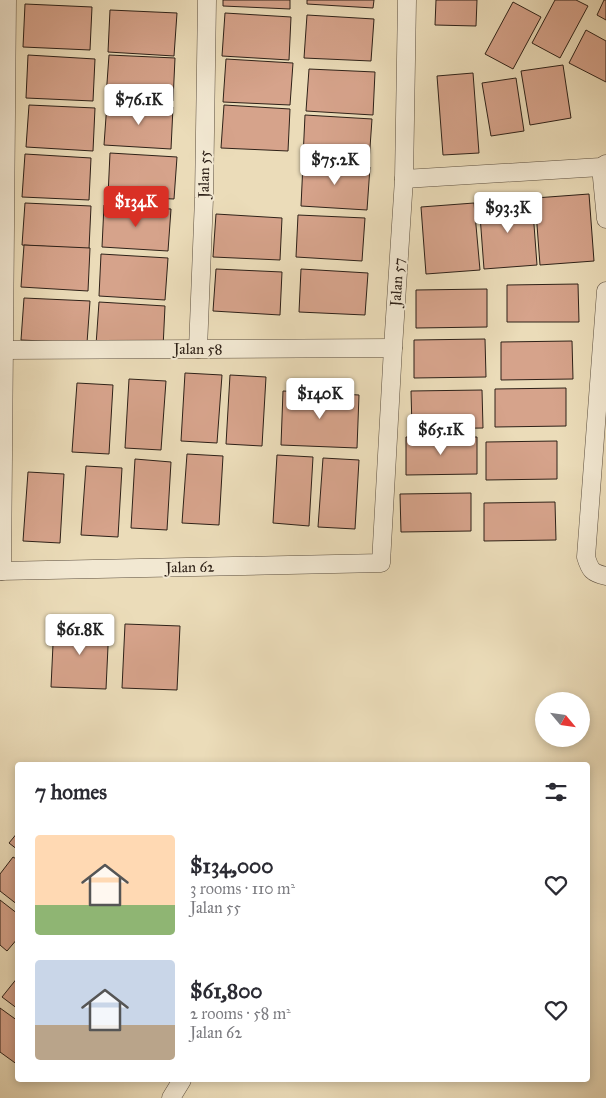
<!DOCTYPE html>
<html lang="en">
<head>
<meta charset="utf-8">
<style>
	body { margin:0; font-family:"IM FELL Great Primer",serif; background:#f2f2f3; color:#2b2b33; height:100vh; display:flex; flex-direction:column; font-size:19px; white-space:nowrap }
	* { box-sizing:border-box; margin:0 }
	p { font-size:16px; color:#7c7c81 }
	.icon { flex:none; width:28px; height:28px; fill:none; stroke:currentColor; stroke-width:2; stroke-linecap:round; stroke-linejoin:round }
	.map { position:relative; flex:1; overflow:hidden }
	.side { position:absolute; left:15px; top:762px; width:575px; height:320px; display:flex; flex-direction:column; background:#fff; border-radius:5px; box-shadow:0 2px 8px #0003 }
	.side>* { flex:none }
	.needle { width:32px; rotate:119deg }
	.tools { position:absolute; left:535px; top:692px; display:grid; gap:10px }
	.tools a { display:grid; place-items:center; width:55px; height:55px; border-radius:50%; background:#fff; box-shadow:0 2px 8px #0003; font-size:25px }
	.price { position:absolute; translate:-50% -42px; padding:0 11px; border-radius:5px; background:#fff; color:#222; font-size:16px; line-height:32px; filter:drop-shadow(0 1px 2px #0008) }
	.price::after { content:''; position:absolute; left:50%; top:30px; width:15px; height:11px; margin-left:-8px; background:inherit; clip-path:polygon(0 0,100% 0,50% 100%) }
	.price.selected { background:#d93025; color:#fff }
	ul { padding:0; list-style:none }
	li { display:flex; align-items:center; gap:15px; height:125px; padding:0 20px }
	li span { display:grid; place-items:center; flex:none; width:140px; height:100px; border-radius:5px; color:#555 }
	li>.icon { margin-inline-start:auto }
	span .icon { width:60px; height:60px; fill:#fffc; stroke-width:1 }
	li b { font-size:21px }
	h2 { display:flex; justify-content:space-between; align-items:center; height:60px; padding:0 20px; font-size:21px }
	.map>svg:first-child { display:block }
	.building { fill:#d6a38b; stroke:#2e2118 }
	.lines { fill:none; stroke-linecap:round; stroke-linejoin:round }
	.minor-casing { stroke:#5d5040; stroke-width:19 }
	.minor { stroke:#f2e8d2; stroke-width:18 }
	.labels { text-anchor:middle; stroke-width:4; stroke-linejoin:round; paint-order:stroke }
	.street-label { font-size:15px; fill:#2e2118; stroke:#f2e8d2 }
</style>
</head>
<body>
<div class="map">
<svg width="606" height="1098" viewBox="0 0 606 1098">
	<rect width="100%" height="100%" fill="#ebdcb9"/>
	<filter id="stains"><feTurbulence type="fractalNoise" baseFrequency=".004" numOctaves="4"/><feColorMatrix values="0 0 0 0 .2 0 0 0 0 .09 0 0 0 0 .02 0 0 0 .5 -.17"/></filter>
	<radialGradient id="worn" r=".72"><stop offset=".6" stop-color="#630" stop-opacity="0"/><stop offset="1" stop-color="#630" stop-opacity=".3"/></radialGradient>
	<g class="building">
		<polygon points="223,0 290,0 290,9 223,6"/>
		<polygon points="307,0 374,0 373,8 307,4"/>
		<polygon points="436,0 477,0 476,26 435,25"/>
		<polygon points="555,0 576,0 588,6 560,58 532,43"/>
		<polygon points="604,0 606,0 606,20 597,15"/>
		<polygon points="513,2 541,17 513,69 485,54"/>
		<polygon points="25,4 92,7 90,50 23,47"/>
		<polygon points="110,10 177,13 174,56 108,52"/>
		<polygon points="225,13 291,17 289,60 222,56"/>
		<polygon points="307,15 374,19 371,61 304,58"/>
		<polygon points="586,30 606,41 606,82 569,63"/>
		<polygon points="28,55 95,59 93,101 26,98"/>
		<polygon points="109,55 175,58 173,101 106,97"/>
		<polygon points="226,59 293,63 290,105 223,102"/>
		<polygon points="563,65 571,118 530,125 521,71"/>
		<polygon points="309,69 375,72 373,115 306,111"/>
		<polygon points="473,73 479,153 443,155 437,76"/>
		<polygon points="516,78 524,131 491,136 482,83"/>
		<polygon points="107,103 173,107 171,149 104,145"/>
		<polygon points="29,105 95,108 93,151 26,147"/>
		<polygon points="224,105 290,109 288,151 221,148"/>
		<polygon points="305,115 372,119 369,162 303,158"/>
		<polygon points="110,153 177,157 174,199 108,196"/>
		<polygon points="25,154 91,158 89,200 22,197"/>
		<polygon points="303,163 370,167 367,210 301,206"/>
		<polygon points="589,194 594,261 540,265 535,198"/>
		<polygon points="532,198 537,265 484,269 479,202"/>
		<polygon points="25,203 91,206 89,249 22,245"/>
		<polygon points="474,203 480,270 426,274 421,207"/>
		<polygon points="104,205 171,209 168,251 102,247"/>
		<polygon points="216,214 282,218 280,260 213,257"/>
		<polygon points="298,215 365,218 362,261 296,257"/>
		<polygon points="24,245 90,248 88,291 21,287"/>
		<polygon points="101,254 168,258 165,300 99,296"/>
		<polygon points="216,269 282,272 280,315 213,311"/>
		<polygon points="301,269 368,273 365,315 299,312"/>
		<polygon points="578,284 579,322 507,322 507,285"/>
		<polygon points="487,289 487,327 416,328 416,290"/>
		<polygon points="24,298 90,301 87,343 21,340"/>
		<polygon points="99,302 165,306 163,348 96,345"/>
		<polygon points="485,339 486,377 414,378 414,340"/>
		<polygon points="572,341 573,379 501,380 501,342"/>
		<polygon points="185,373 222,375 217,443 181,441"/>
		<polygon points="230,375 266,377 262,446 226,444"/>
		<polygon points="129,379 166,381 161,450 125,448"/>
		<polygon points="77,383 113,385 109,454 72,452"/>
		<polygon points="566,388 566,426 495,427 495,389"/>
		<polygon points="482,390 483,428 412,429 411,391"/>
		<polygon points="283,391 359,395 357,448 281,445"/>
		<polygon points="406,437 477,437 477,474 406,475"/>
		<polygon points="557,441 557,479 486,480 486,442"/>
		<polygon points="187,454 223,456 219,525 182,523"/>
		<polygon points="277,455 313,457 309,526 273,523"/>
		<polygon points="323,458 359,460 355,529 318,527"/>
		<polygon points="135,459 171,462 167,530 131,528"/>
		<polygon points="86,466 122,468 118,537 81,535"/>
		<polygon points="28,472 64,474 60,543 23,541"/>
		<polygon points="471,493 471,531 401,532 400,494"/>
		<polygon points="555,502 556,540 484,541 484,503"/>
		<polygon points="54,623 109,625 106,689 51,687"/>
		<polygon points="125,624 180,626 177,690 122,688"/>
		<polygon points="18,832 18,850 9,843"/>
		<polygon points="13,857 18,860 18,905 0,891 0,874"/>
		<polygon points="0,900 18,914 18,938 7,951 0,945"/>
		<polygon points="18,977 18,1009 2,997"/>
		<polygon points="0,1008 18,1021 18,1065 0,1052"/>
	</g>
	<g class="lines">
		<defs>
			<g id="minor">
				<polyline points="601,167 606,219"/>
				<polyline points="404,179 601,167 606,164"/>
				<path d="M 606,291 L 586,557 C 590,570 592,573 606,576"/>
				<polyline points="198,349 204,198 207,0"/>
				<polyline points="3,350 393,348"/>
				<polyline points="0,571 381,563 393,348 404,179 407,0"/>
				<polyline points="2,571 7,0"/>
				<polyline points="171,1098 182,1080"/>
			</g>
		</defs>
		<use href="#minor" class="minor-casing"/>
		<use href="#minor" class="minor"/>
	</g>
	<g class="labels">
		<g class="street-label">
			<text transform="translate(204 174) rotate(-89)" y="5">Jalan 55</text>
			<text transform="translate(397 282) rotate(-86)" y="5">Jalan 57</text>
			<text x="198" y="354">Jalan 58</text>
			<text transform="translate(190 567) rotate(-1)" y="5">Jalan 62</text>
		</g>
	</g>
	<rect width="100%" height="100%" filter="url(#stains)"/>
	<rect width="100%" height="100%" fill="url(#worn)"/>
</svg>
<div class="tools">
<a><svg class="needle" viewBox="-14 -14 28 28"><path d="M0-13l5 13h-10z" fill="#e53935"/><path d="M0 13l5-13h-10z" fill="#7c7c81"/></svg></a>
</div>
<b class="price" style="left:139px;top:126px">$76.1K</b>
<b class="price" style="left:335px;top:186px">$75.2K</b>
<b class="price selected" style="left:136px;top:228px">$134K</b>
<b class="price" style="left:508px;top:234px">$93.3K</b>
<b class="price" style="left:320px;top:420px">$140K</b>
<b class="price" style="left:441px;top:456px">$65.1K</b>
<b class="price" style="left:80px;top:656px">$61.8K</b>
<section class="side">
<h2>7 homes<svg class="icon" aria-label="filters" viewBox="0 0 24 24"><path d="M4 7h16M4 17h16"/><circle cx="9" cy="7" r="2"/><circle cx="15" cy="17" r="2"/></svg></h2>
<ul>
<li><span style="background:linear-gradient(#ffd9b3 70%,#8fb573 0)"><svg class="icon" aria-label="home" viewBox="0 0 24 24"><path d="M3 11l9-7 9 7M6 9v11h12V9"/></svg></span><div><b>$134,000</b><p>3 rooms · 110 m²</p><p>Jalan 55</p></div><svg class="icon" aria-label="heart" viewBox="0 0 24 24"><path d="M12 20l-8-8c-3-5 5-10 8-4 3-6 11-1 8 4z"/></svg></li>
<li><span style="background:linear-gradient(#c9d6e8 65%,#b9a48a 0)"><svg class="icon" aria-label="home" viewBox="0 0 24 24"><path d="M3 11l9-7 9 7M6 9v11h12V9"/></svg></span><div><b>$61,800</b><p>2 rooms · 58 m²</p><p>Jalan 62</p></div><svg class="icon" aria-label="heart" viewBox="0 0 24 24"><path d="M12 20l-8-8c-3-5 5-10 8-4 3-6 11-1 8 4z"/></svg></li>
</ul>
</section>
</div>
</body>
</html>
